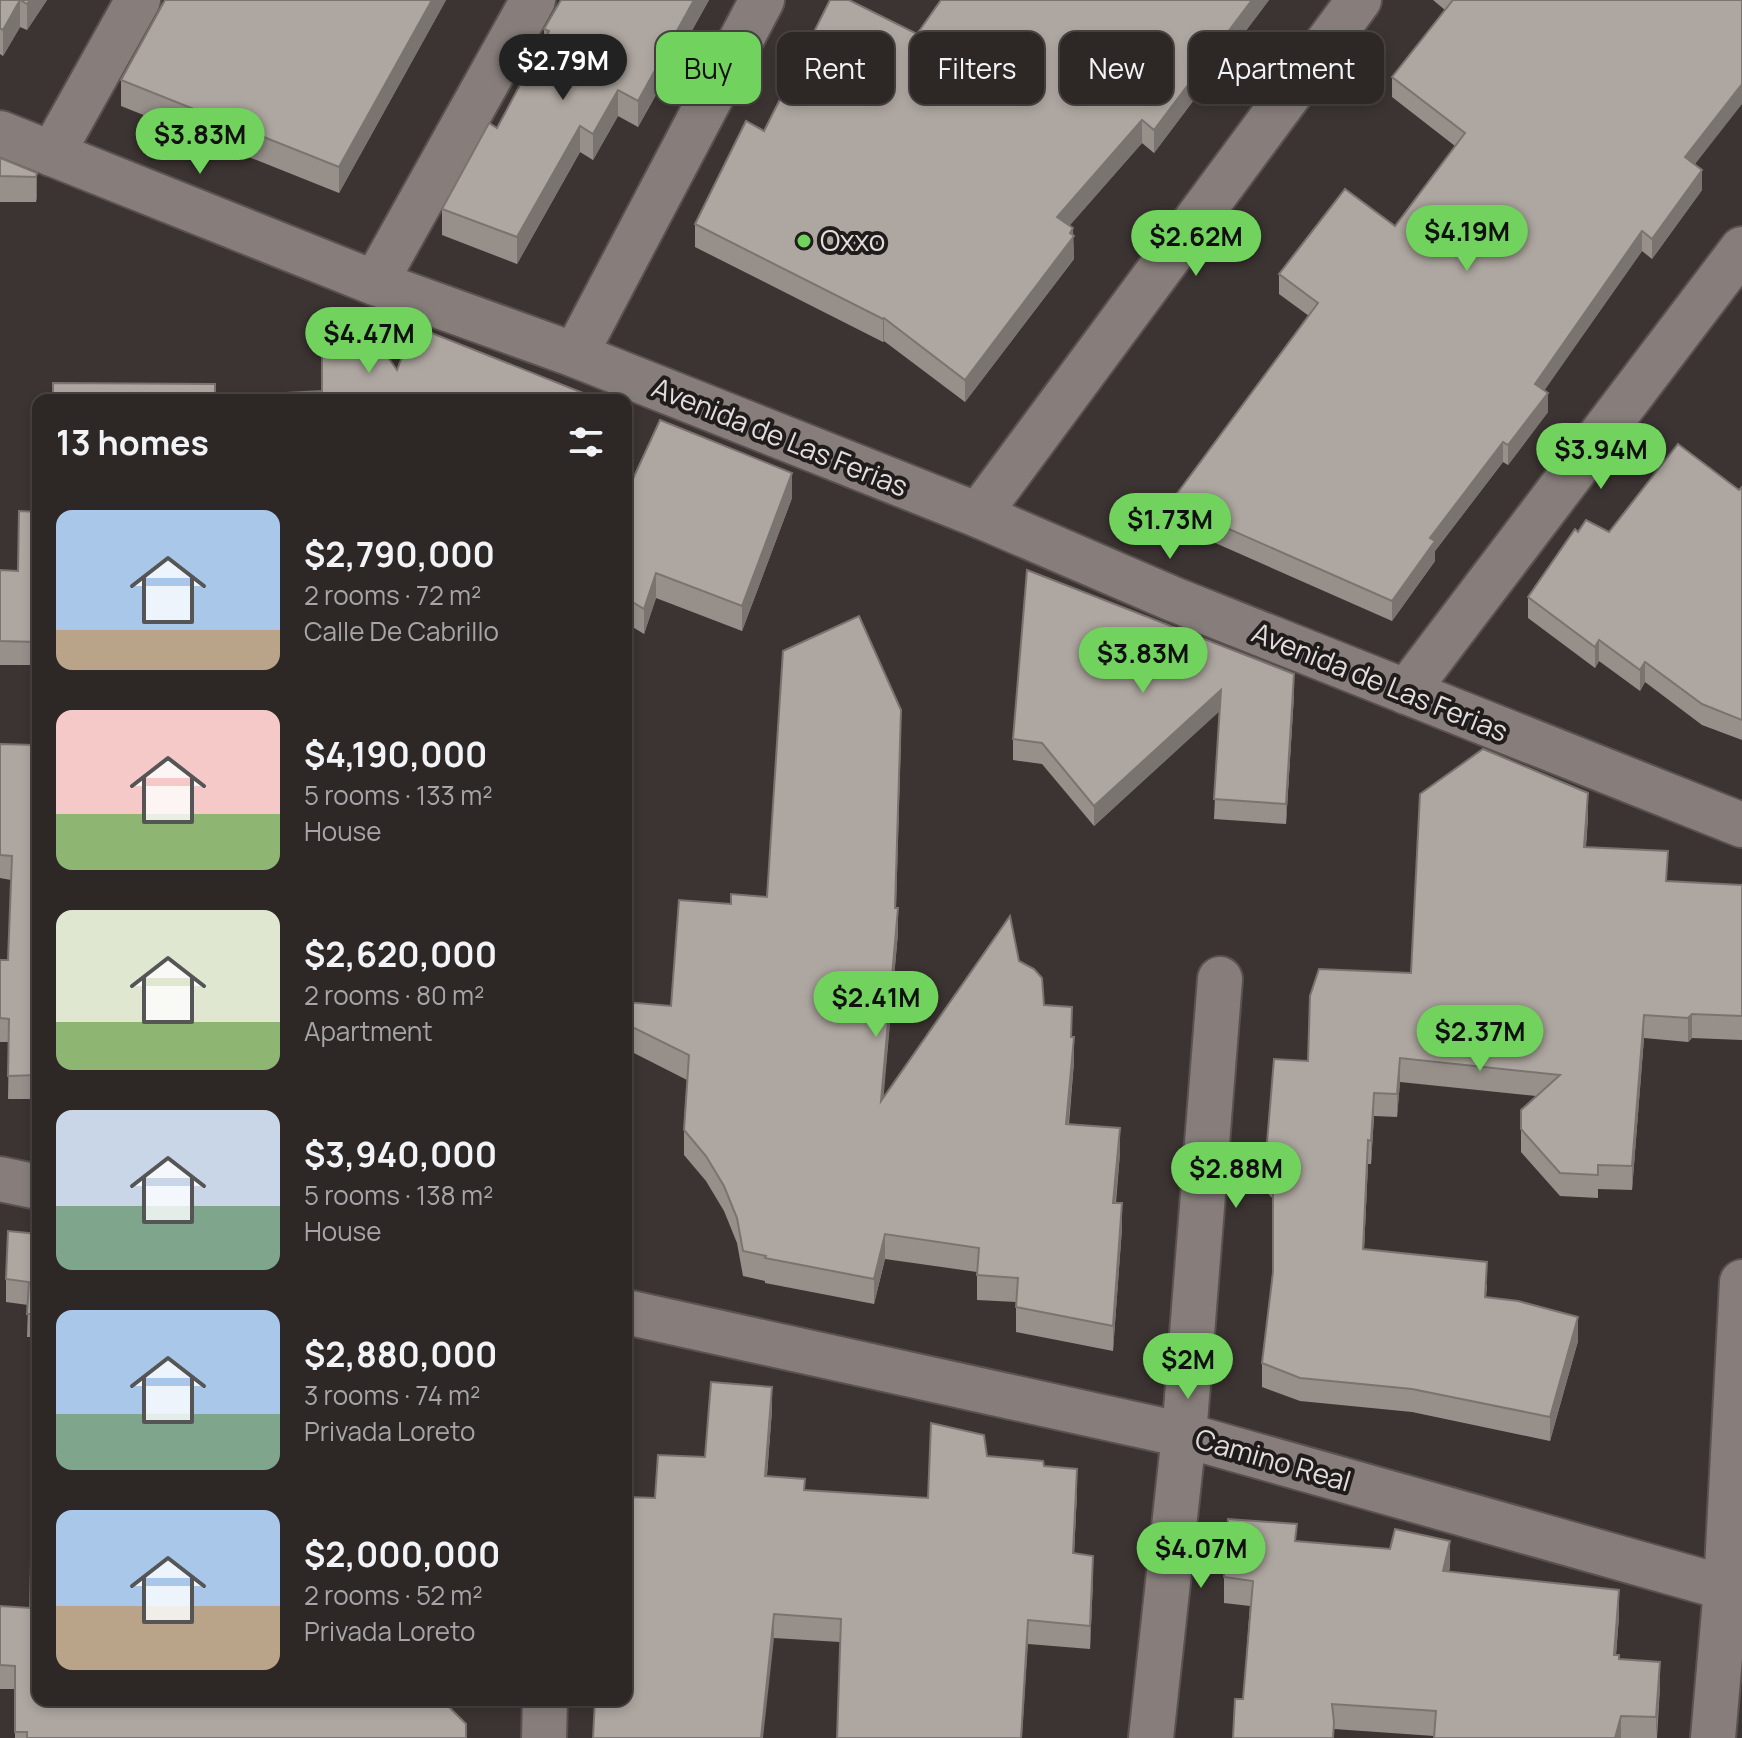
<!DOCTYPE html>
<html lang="en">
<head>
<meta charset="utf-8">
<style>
	body { margin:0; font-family:Manrope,sans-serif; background:#393332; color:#f1f3f6; height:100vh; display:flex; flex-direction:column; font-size:30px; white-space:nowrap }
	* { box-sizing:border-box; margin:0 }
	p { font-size:26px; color:#a7a5a7 }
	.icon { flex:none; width:44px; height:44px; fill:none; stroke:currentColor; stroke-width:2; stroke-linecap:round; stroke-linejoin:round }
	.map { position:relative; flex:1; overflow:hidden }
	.sheet { position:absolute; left:32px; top:394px; width:600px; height:1312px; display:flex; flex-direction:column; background:#2d2726; border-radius:16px; box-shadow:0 4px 12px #0003,0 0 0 2px #484443 }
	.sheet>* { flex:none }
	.banner { position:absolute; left:656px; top:32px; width:760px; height:72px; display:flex; gap:16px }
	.price { position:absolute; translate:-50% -68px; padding:0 18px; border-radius:28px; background:#71d25e; color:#111; font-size:26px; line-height:52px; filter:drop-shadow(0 2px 4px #0008) }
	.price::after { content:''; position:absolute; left:50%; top:48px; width:24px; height:18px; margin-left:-12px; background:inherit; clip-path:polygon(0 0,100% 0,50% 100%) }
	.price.on { background:#222; color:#fff }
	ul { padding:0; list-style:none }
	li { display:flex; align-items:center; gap:24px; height:200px; padding:0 24px }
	li span { display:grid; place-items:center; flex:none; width:224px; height:160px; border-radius:16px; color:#555 }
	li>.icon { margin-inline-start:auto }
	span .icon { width:96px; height:96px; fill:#fffc; stroke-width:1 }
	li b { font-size:34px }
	h2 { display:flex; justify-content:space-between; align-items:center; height:96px; padding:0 24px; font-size:34px }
	.pill { padding:0 28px; border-radius:16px; background:#2d2726; box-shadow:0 4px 12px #0003,0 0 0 2px #484443; font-size:28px; line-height:72px }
	.pill.on { background:#71d25e; color:#111 }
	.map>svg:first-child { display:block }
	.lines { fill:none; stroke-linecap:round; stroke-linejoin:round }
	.minor-casing { stroke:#595250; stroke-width:48 }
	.secondary-casing { stroke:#595250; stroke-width:48 }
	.minor { stroke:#877e7b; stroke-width:44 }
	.secondary { stroke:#877e7b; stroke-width:44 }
	.wall { fill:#968f8a }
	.shaded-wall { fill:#7a7470 }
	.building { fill:#aea6a0; stroke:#7a7470; stroke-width:2 }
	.poi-dot { fill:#71d25e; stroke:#201c1b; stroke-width:3 }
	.labels { text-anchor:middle; stroke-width:8; stroke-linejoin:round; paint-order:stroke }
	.poi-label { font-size:28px; fill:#e3dedc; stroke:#201c1b; text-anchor:start }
	.street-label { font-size:28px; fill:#e3dedc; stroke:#201c1b }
</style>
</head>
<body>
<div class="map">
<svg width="1742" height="1738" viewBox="0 0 1742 1738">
	<rect width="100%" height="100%" fill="#3c3432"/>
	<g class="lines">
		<defs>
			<g id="minor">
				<polyline points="52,154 138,0"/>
				<polyline points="375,283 533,0"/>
				<polyline points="575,355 762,0"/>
				<polyline points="978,515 1359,0"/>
				<polyline points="1406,692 1742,249"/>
				<polyline points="0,1179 38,1187"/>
				<polyline points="626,1312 1184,1435 1726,1588"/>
				<polyline points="544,1738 545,1700"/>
				<polyline points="1151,1738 1184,1435 1220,979"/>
				<polyline points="1713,1738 1726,1588 1742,1282"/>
			</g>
			<polyline id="secondary" points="0,133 375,283 575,355 978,515 1173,599 1742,825"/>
		</defs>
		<use href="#minor" class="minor-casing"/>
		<use href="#secondary" class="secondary-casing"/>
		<use href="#minor" class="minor"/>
		<use href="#secondary" class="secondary"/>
	</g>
	<g class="wall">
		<polygon points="0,0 47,0 27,30 20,27 3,56 0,54"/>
		<polygon points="446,0 339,193 121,106 121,80"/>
		<polygon points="709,0 638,127 618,116 593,160 580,152 517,264 442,235 442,209 497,128 544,40 544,29"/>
		<polygon points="1269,0 1154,153 1142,143 1069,226 1073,235 1074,259 965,402 884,341 883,342 695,247 695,224 764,131 917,34"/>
		<polygon points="1433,0 1742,0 1695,165 1702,190 1652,259 1642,251 1544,390 1548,412 1508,465 1503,462 1435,551 1435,561 1392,621 1170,523 1170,503 1309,316 1279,294 1279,274 1395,226 1455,146 1392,97 1392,77 1445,10"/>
		<polygon points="0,158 37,173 36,202 0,202"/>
		<polygon points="1742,487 1742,740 1702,725 1645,682 1640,691 1599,661 1595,668 1528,618 1528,597 1578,532 1609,532 1739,490"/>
		<polygon points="626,494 792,498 742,631 656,598 644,634 626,623"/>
		<polygon points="38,512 38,1099 8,1099 9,1042 0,1042 0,960 8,960 11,880 0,878 0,744 35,745 37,665 0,665 0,570 18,571"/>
		<polygon points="1294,695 1286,824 1214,819 1219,711 1094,826 1042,764 1013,760 1013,739"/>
		<polygon points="901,735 896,908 898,933 883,1097 1019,961 1044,1005 1072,1037 1074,1062 1069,1124 1120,1153 1116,1203 1122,1228 1113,1351 1016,1332 1016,1302 977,1300 977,1272 885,1259 874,1304 765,1283 765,1281 743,1276 737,1243 724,1211 706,1181 684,1155 684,1121 687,1080 626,1049 626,1002 671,1006 731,904 767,897"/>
		<polygon points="1588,817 1586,847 1667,881 1742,885 1742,1040 1692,1038 1688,1042 1644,1038 1632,1190 1598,1189 1598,1198 1560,1196 1521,1152 1521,1110 1536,1096 1400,1082 1397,1117 1374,1116 1371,1164 1368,1164 1364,1249 1487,1285 1486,1298 1578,1341 1550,1441 1412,1412 1300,1401 1262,1387 1262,1363 1273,1273 1273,1199 1265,1190 1265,1167 1308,1061 1411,973"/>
		<polygon points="38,1234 38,1700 466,1738 15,1738 15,1689 0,1689 0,1606 30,1608 34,1446 31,1446 32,1337 27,1337 28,1305 6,1302 6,1279"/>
		<polygon points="772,1410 767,1476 805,1490 928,1498 987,1456 1044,1466 1077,1492 1074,1554 1093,1579 1090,1649 1028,1644 840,1642 774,1638 705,1457"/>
		<polygon points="1297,1541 1450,1567 1449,1571 1619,1616 1616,1655 1619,1659 1660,1687 1657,1738 1434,1738 1434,1736 1334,1729 1334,1738 1243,1699 1250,1606 1224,1603 1224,1577"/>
	</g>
	<g class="shaded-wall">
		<polygon points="20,0 20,27 3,56 3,30"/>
		<polygon points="30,0 47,0 27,30 27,4"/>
		<polygon points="432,0 446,0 339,193 339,167"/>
		<polygon points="694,0 709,0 638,127 638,101"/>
		<polygon points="1252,0 1269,0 1154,153 1154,130"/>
		<polygon points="1742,84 1742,104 1685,177 1685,157"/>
		<polygon points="618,90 618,116 593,160 593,134"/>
		<polygon points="1142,120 1142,143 1057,240 1057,217"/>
		<polygon points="580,126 580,152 517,264 517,237"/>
		<polygon points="1702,170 1702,190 1652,259 1652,239"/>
		<polygon points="37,173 37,198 36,202 36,177"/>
		<polygon points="1073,228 1074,259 965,402 965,380"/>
		<polygon points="1642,231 1642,251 1535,404 1535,384"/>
		<polygon points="884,318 884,341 883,342 883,319"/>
		<polygon points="1548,393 1548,412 1508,465 1508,445"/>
		<polygon points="1503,442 1503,462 1435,551 1435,561 1392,621 1392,601 1430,538"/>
		<polygon points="792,473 792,498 742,631 742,606"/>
		<polygon points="656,573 656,598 644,634 644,609"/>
		<polygon points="1599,640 1599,661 1595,668 1595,647"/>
		<polygon points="1645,662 1645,682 1640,691 1640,670"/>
		<polygon points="1294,674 1294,695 1286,824 1286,804"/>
		<polygon points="1221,690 1221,710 1094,826 1094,806"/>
		<polygon points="901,710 901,735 895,933 895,908"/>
		<polygon points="1588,793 1588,817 1584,871 1584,847"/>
		<polygon points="898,908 898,933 881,1126 881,1101"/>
		<polygon points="1692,1014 1692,1038 1688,1042 1688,1018"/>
		<polygon points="1644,1015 1644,1038 1632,1190 1632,1166"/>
		<polygon points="1074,1037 1074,1062 1066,1149 1066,1124"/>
		<polygon points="1400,1058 1400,1082 1397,1117 1397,1094"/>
		<polygon points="1374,1093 1374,1116 1371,1164 1371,1141"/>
		<polygon points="1120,1128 1120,1153 1113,1228 1113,1203"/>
		<polygon points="1368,1140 1368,1164 1363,1272 1363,1249"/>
		<polygon points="1122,1203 1122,1228 1113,1351 1113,1326"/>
		<polygon points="885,1234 885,1259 874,1304 874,1279"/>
		<polygon points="1578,1317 1578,1341 1550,1441 1550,1417"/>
		<polygon points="772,1387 772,1410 765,1499 765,1476"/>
		<polygon points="1077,1469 1077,1492 1073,1577 1073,1553"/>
		<polygon points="1450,1541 1450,1567 1443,1596 1443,1571"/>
		<polygon points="1093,1556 1093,1579 1090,1649 1090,1626"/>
		<polygon points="1619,1590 1619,1616 1614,1680 1614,1655"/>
		<polygon points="774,1614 774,1638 763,1738 761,1738"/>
		<polygon points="1028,1620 1028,1644 1022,1738 1021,1738"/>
		<polygon points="1660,1662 1660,1687 1656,1738 1656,1717"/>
		<polygon points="1621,1716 1621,1738 1615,1738"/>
	</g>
	<g class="building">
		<polygon points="0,0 30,0 27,4 20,0 3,30 0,28"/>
		<polygon points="165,0 432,0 339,167 121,80"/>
		<polygon points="561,0 694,0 638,101 618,90 593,134 580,126 517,237 442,209 489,123 497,128 549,31 544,29"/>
		<polygon points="830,0 849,0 917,34 941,0 1252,0 1154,130 1142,120 1057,217 1073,228 1070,233 1074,236 965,380 884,318 883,319 695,224 746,121 764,131"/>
		<polygon points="1453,0 1742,0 1742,84 1685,157 1702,170 1652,239 1642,231 1535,384 1548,393 1508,445 1503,442 1430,538 1435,541 1392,601 1170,503 1318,303 1279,274 1345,189 1395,226 1465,133 1392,77"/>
		<polygon points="0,158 37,173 36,177 0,176"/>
		<polygon points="361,319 397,370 414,326 583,393 583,400 53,400 53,383 215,384 215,397 322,391 322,320"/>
		<polygon points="660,420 792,473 742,606 656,573 644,609 626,598 626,494"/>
		<polygon points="1678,444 1739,490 1742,487 1742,720 1702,704 1645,662 1640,670 1599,640 1595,647 1528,597 1575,529 1578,532 1586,520 1609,532"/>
		<polygon points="19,511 38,512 38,1075 8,1076 9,1019 0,1018 0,960 8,960 12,856 0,855 0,744 35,745 37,642 0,641 0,570 18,571"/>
		<polygon points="1027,570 1294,674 1286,804 1214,799 1221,690 1094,806 1042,743 1013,739"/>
		<polygon points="859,616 901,710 895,908 898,908 881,1101 1010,916 1019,961 1034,969 1042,978 1044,1005 1072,1007 1071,1037 1074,1037 1066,1124 1120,1128 1113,1203 1122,1203 1113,1326 1016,1307 1018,1278 977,1275 979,1248 885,1234 874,1279 765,1258 766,1256 743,1251 737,1218 724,1186 706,1156 684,1130 689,1055 626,1024 626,1002 671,1006 679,900 731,904 731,894 767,897 783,651"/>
		<polygon points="1483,749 1588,793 1584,847 1668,851 1666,881 1742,885 1742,1016 1692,1014 1688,1018 1644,1015 1632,1166 1598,1165 1598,1175 1560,1173 1521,1129 1521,1110 1560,1075 1400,1058 1397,1094 1374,1093 1371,1141 1368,1140 1363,1249 1487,1262 1485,1297 1518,1301 1578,1317 1550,1417 1412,1389 1300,1378 1262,1363 1273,1272 1273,1176 1265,1167 1274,1059 1308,1061 1310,996 1319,969 1411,973 1420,794"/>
		<polygon points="8,1231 38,1234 38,1700 442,1700 466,1724 466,1738 27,1738 27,1732 15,1732 15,1666 0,1665 0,1606 30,1608 34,1422 31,1422 32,1314 27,1314 29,1282 6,1279"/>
		<polygon points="711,1382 772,1387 765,1476 805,1479 804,1490 928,1498 931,1423 984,1435 987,1456 1043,1461 1044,1466 1077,1469 1073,1553 1093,1556 1090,1626 1028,1620 1021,1738 837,1738 841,1619 774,1614 761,1738 593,1738 595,1700 626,1700 626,1549 630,1497 655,1498 658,1455 705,1457"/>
		<polygon points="1228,1519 1297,1524 1295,1541 1390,1549 1395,1529 1450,1541 1443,1571 1619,1590 1614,1655 1619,1655 1619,1659 1660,1662 1656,1717 1621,1716 1615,1738 1434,1738 1436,1711 1332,1704 1334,1722 1333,1738 1233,1738 1235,1699 1243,1699 1253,1581 1224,1577"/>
	</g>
	<circle class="poi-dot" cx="804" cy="241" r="8"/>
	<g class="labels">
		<g class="poi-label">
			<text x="820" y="251">Oxxo</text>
		</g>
		<g class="street-label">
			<text transform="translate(780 437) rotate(22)" y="10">Avenida de Las Ferias</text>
			<text transform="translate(1380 682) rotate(22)" y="10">Avenida de Las Ferias</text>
			<text transform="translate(1273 1460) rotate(16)" y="10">Camino Real</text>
		</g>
	</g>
</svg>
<b class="price on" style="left:563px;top:102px">$2.79M</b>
<b class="price" style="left:200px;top:176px">$3.83M</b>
<b class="price" style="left:1467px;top:273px">$4.19M</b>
<b class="price" style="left:1196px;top:278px">$2.62M</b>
<b class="price" style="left:369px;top:375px">$4.47M</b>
<b class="price" style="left:1601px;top:491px">$3.94M</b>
<b class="price" style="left:1170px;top:561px">$1.73M</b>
<b class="price" style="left:1143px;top:695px">$3.83M</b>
<b class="price" style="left:876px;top:1039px">$2.41M</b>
<b class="price" style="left:1480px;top:1073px">$2.37M</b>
<b class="price" style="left:1236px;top:1210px">$2.88M</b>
<b class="price" style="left:1188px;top:1401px">$2M</b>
<b class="price" style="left:1201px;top:1590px">$4.07M</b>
<div class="banner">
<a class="pill on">Buy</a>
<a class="pill">Rent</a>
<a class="pill">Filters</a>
<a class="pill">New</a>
<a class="pill">Apartment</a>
</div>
<section class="sheet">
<h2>13 homes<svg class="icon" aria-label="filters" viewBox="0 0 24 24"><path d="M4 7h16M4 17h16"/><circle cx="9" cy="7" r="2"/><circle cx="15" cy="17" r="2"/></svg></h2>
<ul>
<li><span style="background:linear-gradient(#a9c7e8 75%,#b9a48a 0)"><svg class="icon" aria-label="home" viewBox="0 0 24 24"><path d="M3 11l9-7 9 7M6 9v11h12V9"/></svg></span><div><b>$2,790,000</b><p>2 rooms · 72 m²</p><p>Calle De Cabrillo</p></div></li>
<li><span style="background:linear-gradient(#f6c9c9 65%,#8fb573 0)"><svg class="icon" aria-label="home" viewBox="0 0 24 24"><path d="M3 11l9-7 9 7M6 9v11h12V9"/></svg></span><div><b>$4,190,000</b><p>5 rooms · 133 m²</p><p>House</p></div></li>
<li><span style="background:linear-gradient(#dfe7d0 70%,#8fb573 0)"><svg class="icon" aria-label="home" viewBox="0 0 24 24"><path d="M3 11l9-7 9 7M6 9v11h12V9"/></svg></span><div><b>$2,620,000</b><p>2 rooms · 80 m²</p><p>Apartment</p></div></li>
<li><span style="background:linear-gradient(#c9d6e8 60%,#7fa58c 0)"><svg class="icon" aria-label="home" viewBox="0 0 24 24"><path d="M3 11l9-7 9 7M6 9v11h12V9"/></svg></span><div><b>$3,940,000</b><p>5 rooms · 138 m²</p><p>House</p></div></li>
<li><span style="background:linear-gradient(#a9c7e8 65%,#7fa58c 0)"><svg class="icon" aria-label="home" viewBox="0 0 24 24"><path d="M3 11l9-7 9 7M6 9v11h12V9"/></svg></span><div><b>$2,880,000</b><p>3 rooms · 74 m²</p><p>Privada Loreto</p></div></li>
<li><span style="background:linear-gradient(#a9c7e8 60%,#b9a48a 0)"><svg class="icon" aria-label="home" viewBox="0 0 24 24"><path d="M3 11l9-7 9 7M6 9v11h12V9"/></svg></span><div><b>$2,000,000</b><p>2 rooms · 52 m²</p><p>Privada Loreto</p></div></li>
</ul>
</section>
</div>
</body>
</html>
